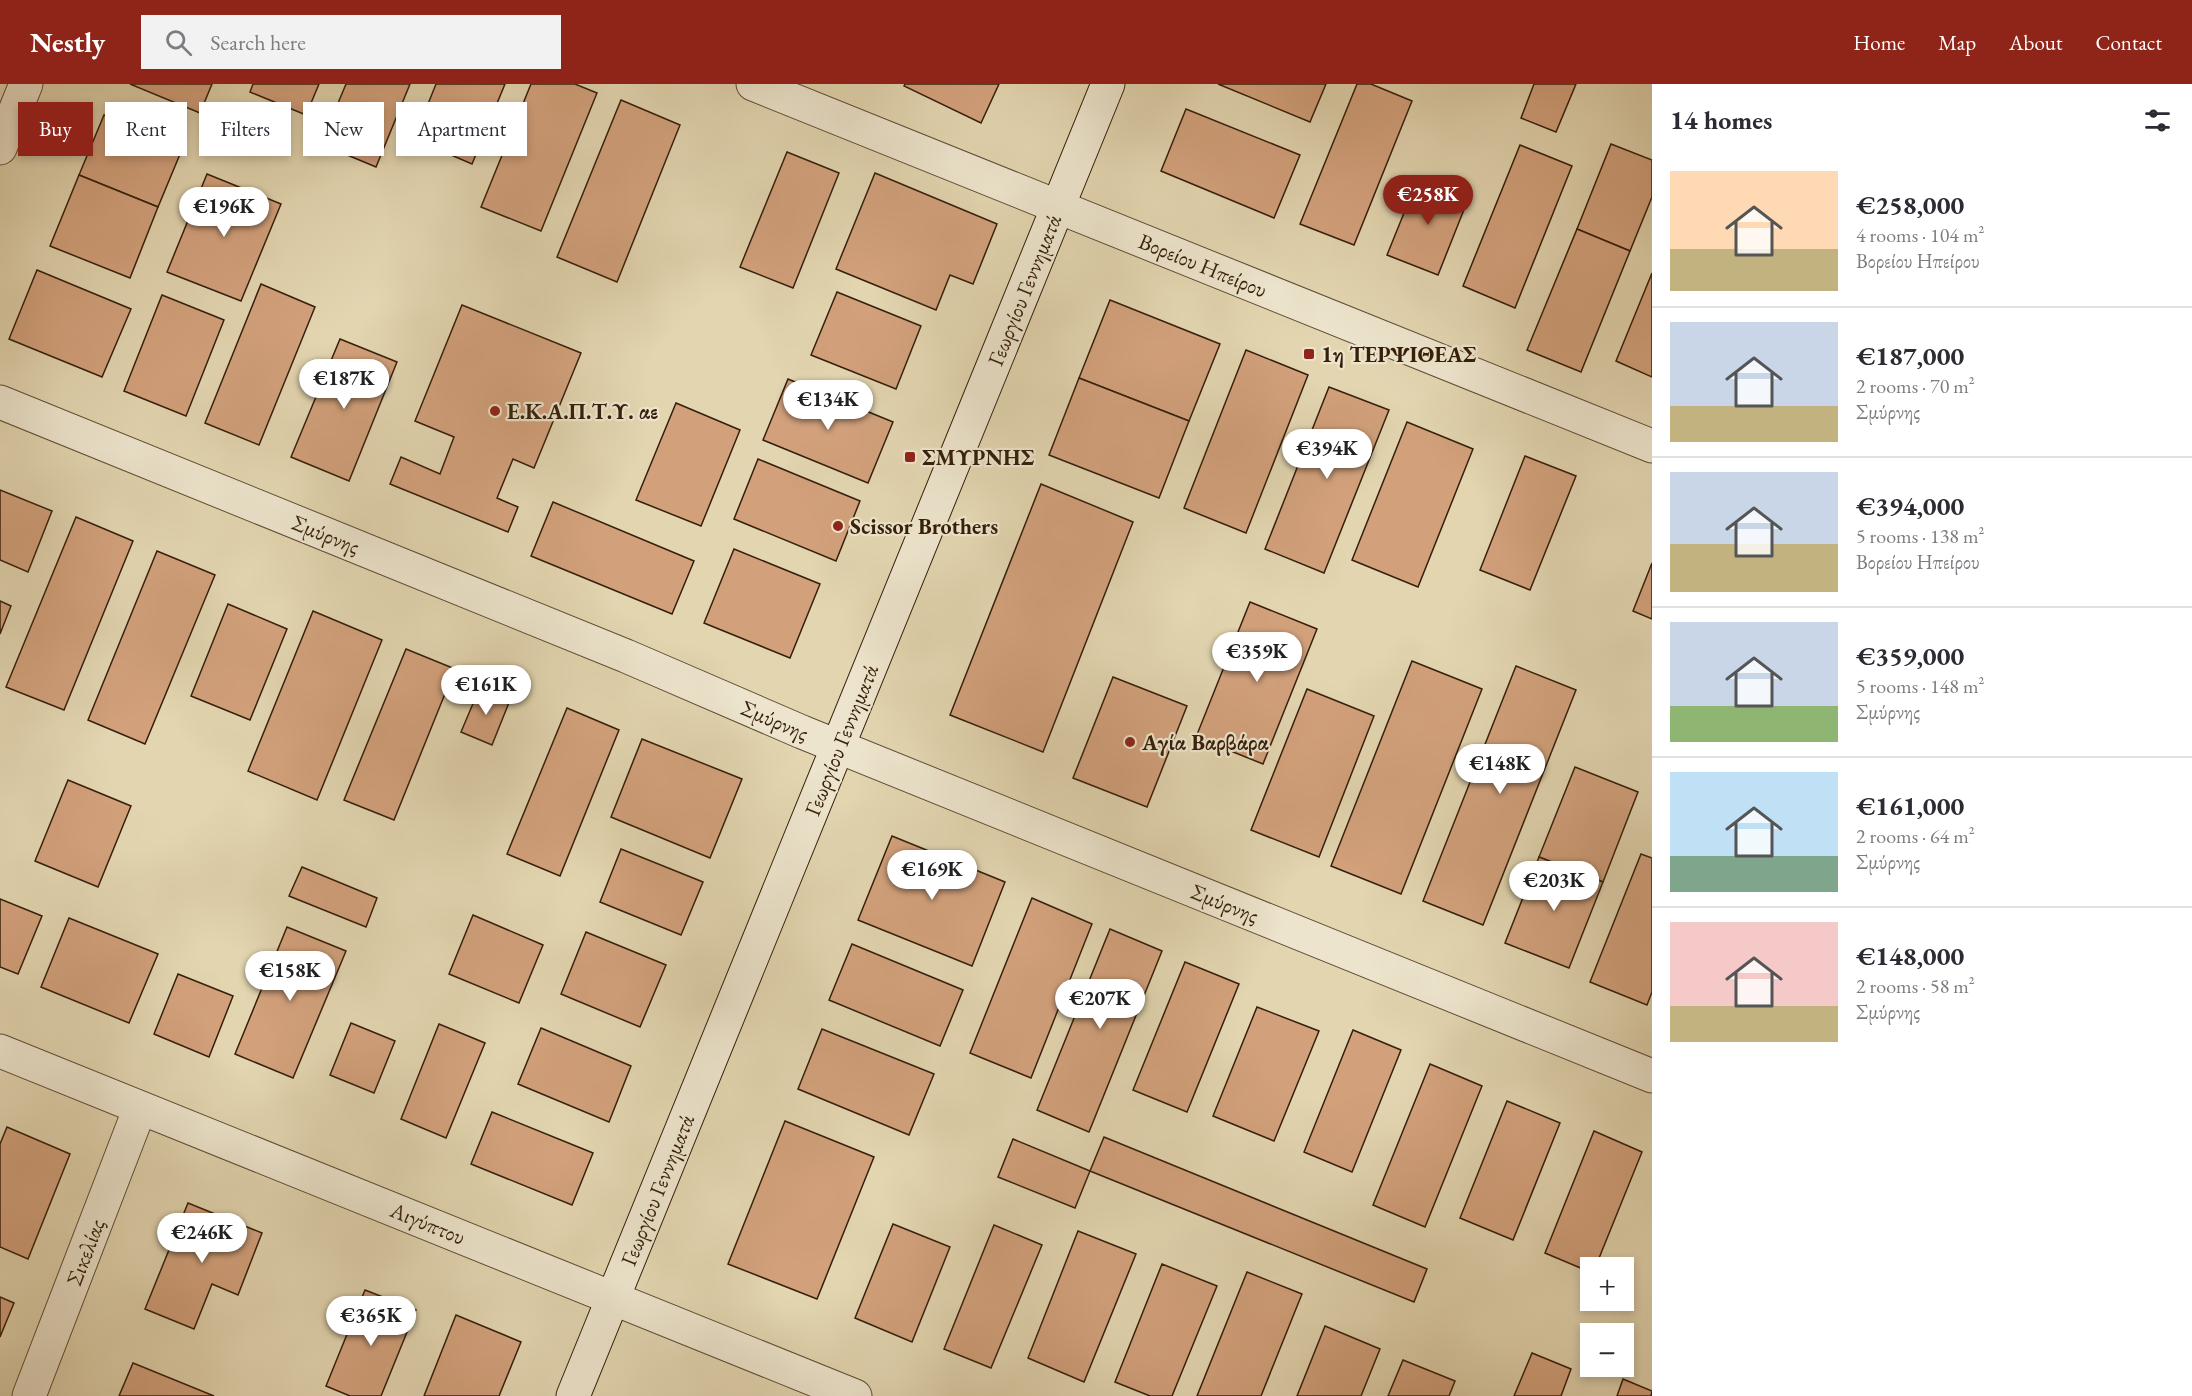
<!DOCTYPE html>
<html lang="en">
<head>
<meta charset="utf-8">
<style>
	body { margin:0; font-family:"EB Garamond",serif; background:#f2f2f3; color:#2b2b33; height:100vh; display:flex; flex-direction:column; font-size:22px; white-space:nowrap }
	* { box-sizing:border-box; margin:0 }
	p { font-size:20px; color:#7c7c81 }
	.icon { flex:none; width:33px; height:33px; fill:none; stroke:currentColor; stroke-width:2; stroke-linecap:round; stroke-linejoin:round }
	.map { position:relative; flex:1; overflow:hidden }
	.side { display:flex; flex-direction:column; background:#fff; width:540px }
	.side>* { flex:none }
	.top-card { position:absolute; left:18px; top:18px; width:570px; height:54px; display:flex; gap:12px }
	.fabs { position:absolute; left:1580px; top:1173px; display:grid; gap:12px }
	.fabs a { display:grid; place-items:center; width:54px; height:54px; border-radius:0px; background:#fff; box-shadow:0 3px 9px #0003; font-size:30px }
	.price { position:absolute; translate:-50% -51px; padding:0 14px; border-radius:21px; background:#fff; color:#222; font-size:20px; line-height:39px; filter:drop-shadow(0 2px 3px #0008) }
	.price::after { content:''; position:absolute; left:50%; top:36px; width:18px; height:14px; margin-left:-9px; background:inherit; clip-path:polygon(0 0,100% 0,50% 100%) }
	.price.current { background:#8f2418; color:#fff }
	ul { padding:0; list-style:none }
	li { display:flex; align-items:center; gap:18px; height:150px; padding:0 18px }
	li+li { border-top:2px solid #e1e1e2 }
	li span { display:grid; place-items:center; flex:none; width:168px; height:120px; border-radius:0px; color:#555 }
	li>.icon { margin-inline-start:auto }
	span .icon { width:72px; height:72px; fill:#fffc; stroke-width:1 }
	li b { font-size:26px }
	h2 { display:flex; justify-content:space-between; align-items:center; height:72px; padding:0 18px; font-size:26px }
	.tag { padding:0 21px; border-radius:0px; background:#fff; box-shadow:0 3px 9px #0003; font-size:21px; line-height:54px }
	.tag.current { background:#8f2418; color:#fff }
	header { display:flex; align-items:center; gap:36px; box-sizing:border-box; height:84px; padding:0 30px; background:#8f2418; color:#fff }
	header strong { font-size:28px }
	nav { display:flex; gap:33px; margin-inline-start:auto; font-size:21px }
	.search { width:420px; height:54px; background:#f2f2f3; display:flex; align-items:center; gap:15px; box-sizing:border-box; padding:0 21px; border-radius:0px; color:#7c7c81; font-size:22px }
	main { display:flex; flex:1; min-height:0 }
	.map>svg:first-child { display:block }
	.building { fill:#d2a17c; stroke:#351f0a; stroke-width:1.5 }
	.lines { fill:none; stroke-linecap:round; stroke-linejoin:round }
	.minor-casing { stroke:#604c34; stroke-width:35 }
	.tertiary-casing { stroke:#604c34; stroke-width:35 }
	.secondary-casing { stroke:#351f0a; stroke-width:35 }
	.minor { stroke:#ece4cc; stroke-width:33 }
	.tertiary { stroke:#ece4cc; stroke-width:33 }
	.secondary { stroke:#ece4cc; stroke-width:33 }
	.poi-dot { fill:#8f2418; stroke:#ece4cc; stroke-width:2 }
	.labels { text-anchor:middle; stroke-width:4.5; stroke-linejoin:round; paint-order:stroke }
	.street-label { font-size:22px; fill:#351f0a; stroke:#ece4cc }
	.poi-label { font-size:22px; font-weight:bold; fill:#351f0a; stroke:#ece4cc; text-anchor:start }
</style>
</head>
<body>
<header>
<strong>Nestly</strong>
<div class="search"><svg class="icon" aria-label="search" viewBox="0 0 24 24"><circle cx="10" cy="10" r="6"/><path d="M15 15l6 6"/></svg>Search here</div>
<nav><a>Home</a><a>Map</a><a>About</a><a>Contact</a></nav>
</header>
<main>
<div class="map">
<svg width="1652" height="1312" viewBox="0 0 1652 1312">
	<rect width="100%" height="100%" fill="#e2d5b0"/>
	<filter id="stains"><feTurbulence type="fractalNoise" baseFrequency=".00333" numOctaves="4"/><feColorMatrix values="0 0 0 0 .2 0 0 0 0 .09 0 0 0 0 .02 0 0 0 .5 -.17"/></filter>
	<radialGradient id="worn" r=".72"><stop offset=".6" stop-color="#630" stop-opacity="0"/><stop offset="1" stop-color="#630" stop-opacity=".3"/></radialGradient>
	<g class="building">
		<polygon points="130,0 212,0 200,29"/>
		<polygon points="253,0 319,0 306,31 250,8"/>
		<polygon points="346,0 410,0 376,83 321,60"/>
		<polygon points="436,0 505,0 472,80 414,55"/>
		<polygon points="531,0 575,0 597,9 541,147 481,123"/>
		<polygon points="905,0 999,0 981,39 904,2"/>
		<polygon points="1218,0 1326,0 1310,38"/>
		<polygon points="1357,0 1371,0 1412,17 1354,161 1300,140"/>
		<polygon points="1534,0 1576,0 1556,48 1521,34"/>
		<polygon points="621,16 680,41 617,198 557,173"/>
		<polygon points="1186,25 1300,71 1274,134 1161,87"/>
		<polygon points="104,31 183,63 158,123 79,91"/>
		<polygon points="1611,60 1652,76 1652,113 1630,167 1577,145"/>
		<polygon points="1520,61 1572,82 1515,224 1463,202"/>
		<polygon points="787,68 839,89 793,204 740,183"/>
		<polygon points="875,89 997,140 973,200 950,191 936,226 836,185"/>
		<polygon points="207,90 281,120 241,217 167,188"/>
		<polygon points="79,91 158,123 130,194 50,162"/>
		<polygon points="1419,92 1469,113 1438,191 1387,171"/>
		<polygon points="1577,145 1630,167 1581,288 1527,266"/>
		<polygon points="37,186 131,225 102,293 9,255"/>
		<polygon points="1652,189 1652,293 1616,277"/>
		<polygon points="261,200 315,223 259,361 205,339"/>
		<polygon points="837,208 921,242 896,305 811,271"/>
		<polygon points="162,211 224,236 186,332 124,307"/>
		<polygon points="1110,216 1220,260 1189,337 1079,294"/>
		<polygon points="462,221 581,269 534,384 513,375 497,414 518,423 508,448 390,400 401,373 440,390 454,353 415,337"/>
		<polygon points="340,255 397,278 349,397 291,373"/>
		<polygon points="1246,266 1308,291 1246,449 1184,424"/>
		<polygon points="1079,294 1189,337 1159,414 1049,371"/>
		<polygon points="788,295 893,338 868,399 763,356"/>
		<polygon points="1329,303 1389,326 1324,489 1265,465"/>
		<polygon points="676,319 740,346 701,442 636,416"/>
		<polygon points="1407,338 1473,365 1418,503 1352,476"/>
		<polygon points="1525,372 1576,392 1530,506 1480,486"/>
		<polygon points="758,375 860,417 836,477 734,435"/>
		<polygon points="1041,400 1133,438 1043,668 950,631"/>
		<polygon points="0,406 52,427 28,488 0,476"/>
		<polygon points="553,418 694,477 672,530 531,472"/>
		<polygon points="76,433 133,457 64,626 6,603"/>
		<polygon points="734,465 820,500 790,574 704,539"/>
		<polygon points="157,467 215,491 145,660 88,636"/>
		<polygon points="1652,479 1652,535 1633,527"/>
		<polygon points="0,517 11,522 0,550"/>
		<polygon points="1250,518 1317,545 1263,680 1196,653"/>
		<polygon points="228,520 287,545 250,636 191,612"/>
		<polygon points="313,527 382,556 317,716 248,687"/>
		<polygon points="406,565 455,585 394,736 344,716"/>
		<polygon points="1412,577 1482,605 1401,810 1331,782"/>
		<polygon points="1516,582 1576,606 1483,841 1423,817"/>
		<polygon points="1113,593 1187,622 1147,723 1073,694"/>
		<polygon points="480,603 510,616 492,661 461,648"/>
		<polygon points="1307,605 1374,632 1319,773 1251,746"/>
		<polygon points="567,624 619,646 560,792 507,770"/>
		<polygon points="642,655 742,695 710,774 611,733"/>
		<polygon points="1575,683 1638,708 1603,798 1539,773"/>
		<polygon points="68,696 131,722 98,803 35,777"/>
		<polygon points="892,752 1005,798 972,882 858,836"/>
		<polygon points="621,765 703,798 681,851 600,818"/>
		<polygon points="1641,770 1652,774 1652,908 1647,921 1590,898"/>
		<polygon points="1539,773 1603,798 1569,884 1505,859"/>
		<polygon points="302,783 377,814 366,843 289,812"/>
		<polygon points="1032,814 1092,840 1031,994 970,969"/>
		<polygon points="0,815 42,832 18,890 0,883"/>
		<polygon points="473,831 543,861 519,919 449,890"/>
		<polygon points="69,834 158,870 129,939 41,903"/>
		<polygon points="287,843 346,867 293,994 235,970"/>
		<polygon points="1110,845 1162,867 1089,1048 1037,1026"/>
		<polygon points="586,848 666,881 640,943 561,910"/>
		<polygon points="852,860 963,906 940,962 829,916"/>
		<polygon points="1185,878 1239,900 1187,1028 1133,1006"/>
		<polygon points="178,890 233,912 209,973 154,950"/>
		<polygon points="1257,923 1319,947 1274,1057 1213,1032"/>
		<polygon points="351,939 395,957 374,1009 330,991"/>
		<polygon points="439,940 485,959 446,1054 401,1035"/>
		<polygon points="541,944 631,982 609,1038 518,1000"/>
		<polygon points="822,945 934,990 909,1051 798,1005"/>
		<polygon points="1353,946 1401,966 1352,1088 1304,1068"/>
		<polygon points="1430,980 1482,1002 1425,1143 1373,1121"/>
		<polygon points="1507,1017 1560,1039 1513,1156 1460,1134"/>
		<polygon points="492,1028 593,1069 572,1121 471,1080"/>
		<polygon points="785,1037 874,1073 817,1215 728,1180"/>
		<polygon points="7,1043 70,1070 28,1175 0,1163 0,1060"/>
		<polygon points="1594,1047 1642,1068 1595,1184 1590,1184 1590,1188 1545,1169"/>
		<polygon points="1104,1053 1427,1185 1414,1218 1090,1087"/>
		<polygon points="1013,1055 1090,1087 1075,1124 998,1093"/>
		<polygon points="188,1119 262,1149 238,1211 212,1200 194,1245 145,1225"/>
		<polygon points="893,1140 950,1163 912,1258 855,1234"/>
		<polygon points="994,1141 1042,1161 991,1284 944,1265"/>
		<polygon points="1078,1147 1136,1170 1084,1298 1028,1274"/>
		<polygon points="1162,1180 1217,1202 1172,1312 1150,1312 1115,1298"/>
		<polygon points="1247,1188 1302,1210 1261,1312 1197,1312"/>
		<polygon points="365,1206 416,1226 381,1312 350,1312 326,1302"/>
		<polygon points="0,1213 14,1219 0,1253"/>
		<polygon points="456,1231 521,1258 499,1312 424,1312"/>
		<polygon points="1325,1242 1380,1265 1361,1312 1297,1312"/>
		<polygon points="1532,1269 1571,1285 1561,1312 1514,1312"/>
		<polygon points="1403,1276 1455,1297 1449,1312 1388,1312"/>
		<polygon points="133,1279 214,1312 119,1312"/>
		<polygon points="1623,1295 1652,1307 1651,1312 1617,1312"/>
	</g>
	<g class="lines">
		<defs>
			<g id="minor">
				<polyline points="0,64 26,0"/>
				<polyline points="0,318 626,572 802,648 1652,992"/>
				<polyline points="0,967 855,1312"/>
				<polyline points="29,1312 140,1024"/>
			</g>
			<polyline id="tertiary" points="753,0 1652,362"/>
			<polyline id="secondary" points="573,1312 1108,0"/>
		</defs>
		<use href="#minor" class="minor-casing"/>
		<use href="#tertiary" class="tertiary-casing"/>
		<use href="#secondary" class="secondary-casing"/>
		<use href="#minor" class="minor"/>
		<use href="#tertiary" class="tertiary"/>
		<use href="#secondary" class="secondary"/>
	</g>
	<g class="poi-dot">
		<rect x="1303" y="264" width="12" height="12" rx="3"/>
		<circle cx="495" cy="327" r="6"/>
		<rect x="904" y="367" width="12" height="12" rx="3"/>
		<circle cx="838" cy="442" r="6"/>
		<circle cx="1130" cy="658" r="6"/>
	</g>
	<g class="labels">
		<g class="street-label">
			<text transform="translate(1203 181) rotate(22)" y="8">Βορείου Ηπείρου</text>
			<text transform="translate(1024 206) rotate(-68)" y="8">Γεωργίου Γεννηματά</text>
			<text transform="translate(326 450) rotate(22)" y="8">Σμύρνης</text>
			<text transform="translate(775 636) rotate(23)" y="8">Σμύρνης</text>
			<text transform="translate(841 656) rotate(-68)" y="8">Γεωργίου Γεννηματά</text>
			<text transform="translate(1225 819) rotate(22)" y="8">Σμύρνης</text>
			<text transform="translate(657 1106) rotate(-68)" y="8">Γεωργίου Γεννηματά</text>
			<text transform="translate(428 1139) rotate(22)" y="8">Αιγύπτου</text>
			<text transform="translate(85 1168) rotate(-69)" y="8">Σικελίας</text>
		</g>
		<g class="poi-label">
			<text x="1321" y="278">1η ΤΕΡΨΙΘΕΑΣ</text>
			<text x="507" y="335">Ε.Κ.Α.Π.Τ.Υ. αε</text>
			<text x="922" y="381">ΣΜΥΡΝΗΣ</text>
			<text x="850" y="450">Scissor Brothers</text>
			<text x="1142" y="666">Αγία Βαρβάρα</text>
		</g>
	</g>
	<rect width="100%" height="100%" filter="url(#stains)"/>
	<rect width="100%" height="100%" fill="url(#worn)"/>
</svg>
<div class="fabs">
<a>+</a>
<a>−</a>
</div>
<b class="price current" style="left:1428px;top:142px">€258K</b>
<b class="price" style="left:224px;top:154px">€196K</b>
<b class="price" style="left:344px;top:326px">€187K</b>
<b class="price" style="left:828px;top:347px">€134K</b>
<b class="price" style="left:1327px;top:396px">€394K</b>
<b class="price" style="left:1257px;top:599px">€359K</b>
<b class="price" style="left:486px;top:632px">€161K</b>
<b class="price" style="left:1500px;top:711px">€148K</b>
<b class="price" style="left:932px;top:817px">€169K</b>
<b class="price" style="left:1554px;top:828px">€203K</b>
<b class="price" style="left:290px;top:918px">€158K</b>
<b class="price" style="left:1100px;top:946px">€207K</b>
<b class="price" style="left:202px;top:1180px">€246K</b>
<b class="price" style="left:371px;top:1263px">€365K</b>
<div class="top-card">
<a class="tag current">Buy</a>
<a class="tag">Rent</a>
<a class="tag">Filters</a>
<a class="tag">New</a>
<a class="tag">Apartment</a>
</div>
</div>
<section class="side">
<h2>14 homes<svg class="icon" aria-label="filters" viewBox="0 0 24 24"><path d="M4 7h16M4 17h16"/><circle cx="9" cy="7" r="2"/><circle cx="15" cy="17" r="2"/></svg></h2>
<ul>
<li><span style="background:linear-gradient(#ffd9b3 65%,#c2b280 0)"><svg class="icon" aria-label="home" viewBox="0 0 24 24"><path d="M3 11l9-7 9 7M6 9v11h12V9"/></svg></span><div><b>€258,000</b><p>4 rooms · 104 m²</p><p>Βορείου Ηπείρου</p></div></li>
<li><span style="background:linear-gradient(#c9d6e8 70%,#c2b280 0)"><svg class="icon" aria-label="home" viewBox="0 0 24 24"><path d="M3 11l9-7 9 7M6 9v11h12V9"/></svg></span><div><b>€187,000</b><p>2 rooms · 70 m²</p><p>Σμύρνης</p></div></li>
<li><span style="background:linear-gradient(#c9d6e8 60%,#c2b280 0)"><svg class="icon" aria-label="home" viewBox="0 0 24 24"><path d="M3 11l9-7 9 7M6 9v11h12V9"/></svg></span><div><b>€394,000</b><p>5 rooms · 138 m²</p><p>Βορείου Ηπείρου</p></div></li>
<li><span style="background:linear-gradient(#c9d6e8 70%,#8fb573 0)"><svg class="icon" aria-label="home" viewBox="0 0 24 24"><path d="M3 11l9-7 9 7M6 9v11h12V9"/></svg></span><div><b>€359,000</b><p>5 rooms · 148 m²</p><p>Σμύρνης</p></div></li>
<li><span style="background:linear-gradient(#bfe0f5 70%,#7fa58c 0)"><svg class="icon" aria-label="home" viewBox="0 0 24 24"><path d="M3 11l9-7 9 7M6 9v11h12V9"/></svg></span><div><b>€161,000</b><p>2 rooms · 64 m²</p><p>Σμύρνης</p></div></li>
<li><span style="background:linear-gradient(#f6c9c9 70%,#c2b280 0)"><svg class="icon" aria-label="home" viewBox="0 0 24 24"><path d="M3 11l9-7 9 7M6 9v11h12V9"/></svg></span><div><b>€148,000</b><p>2 rooms · 58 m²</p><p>Σμύρνης</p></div></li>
</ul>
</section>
</main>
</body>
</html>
